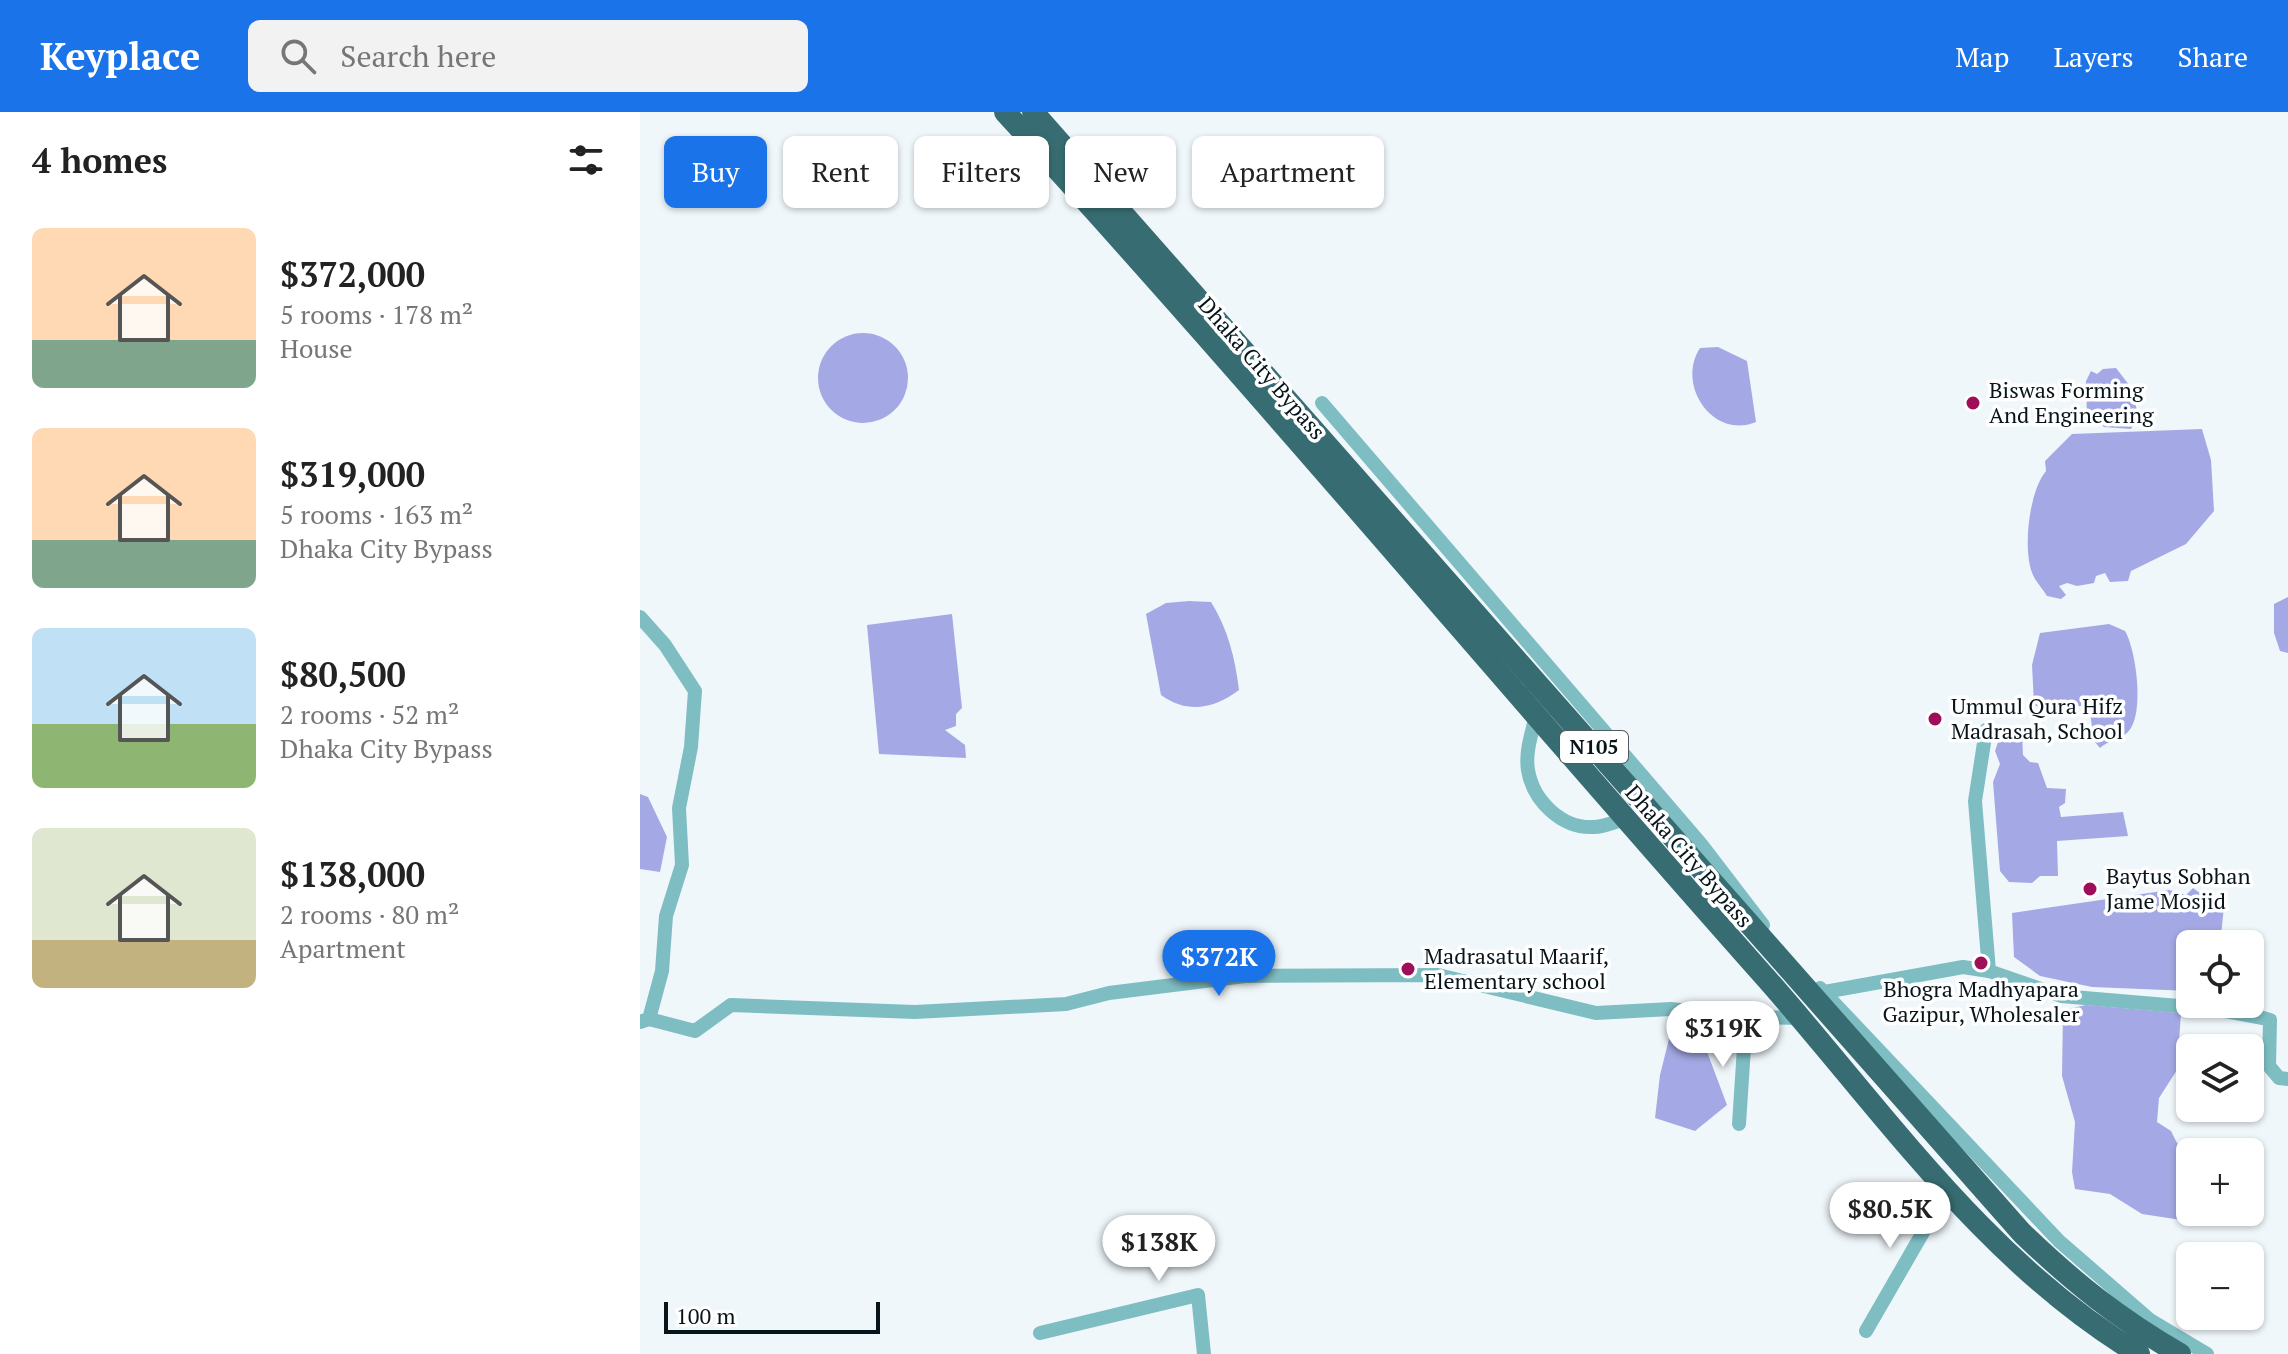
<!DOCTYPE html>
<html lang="en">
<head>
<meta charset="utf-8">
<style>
	body { margin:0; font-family:"PT Serif",serif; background:#f2f2f2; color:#222; height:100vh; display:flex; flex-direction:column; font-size:30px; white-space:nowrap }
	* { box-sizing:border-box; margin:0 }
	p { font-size:26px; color:#767676 }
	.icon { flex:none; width:44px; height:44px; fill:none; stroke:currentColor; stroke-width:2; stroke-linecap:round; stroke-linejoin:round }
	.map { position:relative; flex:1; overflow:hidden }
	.side { display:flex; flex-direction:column; background:#fff; width:640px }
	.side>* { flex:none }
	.top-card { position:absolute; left:24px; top:24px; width:760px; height:72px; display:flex; gap:16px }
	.fabs { position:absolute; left:1536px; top:818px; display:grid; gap:16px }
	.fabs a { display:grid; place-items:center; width:88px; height:88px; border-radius:12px; background:#fff; box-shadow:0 2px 6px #0004; font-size:40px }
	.scale { position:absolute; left:24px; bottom:20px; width:216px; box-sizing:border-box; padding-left:8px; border:4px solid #07141a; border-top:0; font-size:22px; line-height:28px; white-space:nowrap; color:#07141a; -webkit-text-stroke:6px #fff; paint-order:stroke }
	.price { position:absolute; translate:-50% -68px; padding:0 18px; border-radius:28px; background:#fff; color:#222; font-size:26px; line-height:52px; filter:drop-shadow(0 2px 4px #0008) }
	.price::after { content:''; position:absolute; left:50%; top:48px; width:24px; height:18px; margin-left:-12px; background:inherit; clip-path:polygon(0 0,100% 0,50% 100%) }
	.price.selected { background:#1a73e8; color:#fff }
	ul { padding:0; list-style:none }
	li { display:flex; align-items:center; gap:24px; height:200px; padding:0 32px }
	li span { display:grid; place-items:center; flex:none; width:224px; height:160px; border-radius:12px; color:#555 }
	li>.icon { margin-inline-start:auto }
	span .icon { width:96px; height:96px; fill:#fffc; stroke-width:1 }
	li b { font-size:34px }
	h2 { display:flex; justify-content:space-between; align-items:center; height:96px; padding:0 32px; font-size:34px }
	.tag { padding:0 28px; border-radius:12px; background:#fff; box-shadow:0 2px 6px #0004; font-size:28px; line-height:72px }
	.tag.selected { background:#1a73e8; color:#fff }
	header { display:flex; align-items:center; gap:48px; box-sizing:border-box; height:112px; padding:0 40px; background:#1a73e8; color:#fff }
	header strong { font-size:38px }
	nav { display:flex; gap:44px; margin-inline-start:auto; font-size:28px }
	.search { width:560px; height:72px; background:#f2f2f2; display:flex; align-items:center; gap:20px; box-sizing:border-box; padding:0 28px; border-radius:12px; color:#767676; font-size:30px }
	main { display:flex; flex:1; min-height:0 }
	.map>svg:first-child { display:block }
	.water { fill:#a4a9e5 }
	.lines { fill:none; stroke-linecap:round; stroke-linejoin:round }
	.minor { stroke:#7ebec3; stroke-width:14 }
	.highway { stroke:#376d72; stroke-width:22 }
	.poi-dot { fill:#9e0e59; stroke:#fff; stroke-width:3 }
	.labels { text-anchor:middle; stroke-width:7; stroke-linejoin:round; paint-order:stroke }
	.shield { fill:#fff; stroke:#515a5f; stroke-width:2 }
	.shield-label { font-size:20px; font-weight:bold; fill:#07141a }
	.street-label { font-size:22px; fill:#07141a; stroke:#fff }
	.poi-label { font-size:22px; fill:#07141a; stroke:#fff; text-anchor:start }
</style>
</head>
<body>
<header>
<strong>Keyplace</strong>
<div class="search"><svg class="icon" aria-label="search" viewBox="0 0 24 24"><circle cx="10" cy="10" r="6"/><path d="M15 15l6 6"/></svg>Search here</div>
<nav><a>Map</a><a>Layers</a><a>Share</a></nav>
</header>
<main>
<section class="side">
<h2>4 homes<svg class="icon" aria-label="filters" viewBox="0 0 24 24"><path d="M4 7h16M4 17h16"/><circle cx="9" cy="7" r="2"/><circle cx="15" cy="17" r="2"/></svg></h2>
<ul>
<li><span style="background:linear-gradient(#ffd9b3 70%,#7fa58c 0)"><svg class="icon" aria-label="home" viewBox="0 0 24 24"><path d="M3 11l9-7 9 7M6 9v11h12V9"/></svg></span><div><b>$372,000</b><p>5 rooms · 178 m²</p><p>House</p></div></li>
<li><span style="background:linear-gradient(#ffd9b3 70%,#7fa58c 0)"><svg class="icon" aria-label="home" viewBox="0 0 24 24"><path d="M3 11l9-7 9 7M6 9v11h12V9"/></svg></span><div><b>$319,000</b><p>5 rooms · 163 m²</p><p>Dhaka City Bypass</p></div></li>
<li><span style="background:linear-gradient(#bfe0f5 60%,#8fb573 0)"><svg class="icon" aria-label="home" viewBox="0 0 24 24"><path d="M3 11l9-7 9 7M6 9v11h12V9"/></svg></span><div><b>$80,500</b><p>2 rooms · 52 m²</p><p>Dhaka City Bypass</p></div></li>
<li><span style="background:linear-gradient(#dfe7d0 70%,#c2b280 0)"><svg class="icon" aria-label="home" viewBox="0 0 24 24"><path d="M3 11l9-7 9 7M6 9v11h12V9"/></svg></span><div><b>$138,000</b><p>2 rooms · 80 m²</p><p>Apartment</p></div></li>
</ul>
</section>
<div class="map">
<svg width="1648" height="1242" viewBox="0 0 1648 1242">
	<rect width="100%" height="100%" fill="#f0f7fb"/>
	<g class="water">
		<circle cx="223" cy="266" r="45"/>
		<path d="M 1078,235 L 1107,249 L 1116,310 C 1072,328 1036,272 1060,236 Z"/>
		<polygon points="1476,256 1493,278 1498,305 1491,317 1464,315 1456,306 1447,307 1446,269 1451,259 1457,262 1463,257"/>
		<path d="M 1562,317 L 1571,348 L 1574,399 L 1546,432 L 1491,459 L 1488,469 L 1470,470 L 1465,461 L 1456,464 L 1454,471 L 1437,474 L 1427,471 L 1419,474 L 1426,483 L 1421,487 L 1407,484 C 1403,477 1396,470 1393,463 C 1382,439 1389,379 1406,359 L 1405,349 L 1432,322 Z"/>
		<polygon points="1648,485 1648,541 1640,539 1634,521 1634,492"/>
		<path d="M 549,489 L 571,490 C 588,517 595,546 599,578 C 574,597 547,602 521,583 L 506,502 L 526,491 Z"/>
		<polygon points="312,502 322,596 316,602 316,614 305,618 325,633 326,646 239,642 227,513"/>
		<path d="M 1469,512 L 1485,519 C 1496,537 1506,605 1487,621 C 1480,627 1468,629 1460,636 L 1454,629 L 1449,593 L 1401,598 L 1394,592 L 1392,553 L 1400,521 Z"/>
		<polygon points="1382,620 1383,643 1390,650 1398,651 1407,676 1426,677 1425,691 1419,695 1421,705 1483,700 1488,724 1417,729 1418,764 1400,764 1392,771 1369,770 1360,759 1353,670 1360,652 1355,639 1361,621"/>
		<polygon points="0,682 8,685 27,725 20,760 0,757"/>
		<polygon points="1553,776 1564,784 1573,782 1584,795 1580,832 1550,832 1550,879 1452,875 1400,864 1374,845 1372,801 1529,778 1546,783"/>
		<polygon points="1446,893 1541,901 1537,958 1519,986 1517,1010 1531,1019 1537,1031 1555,1039 1550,1040 1551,1100 1548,1109 1502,1102 1470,1082 1435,1077 1432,1060 1435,1010 1422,964 1423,898"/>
		<polygon points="1029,927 1066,937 1087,993 1055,1019 1015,1006 1020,963"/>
	</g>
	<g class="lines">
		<g class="minor">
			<polyline points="682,291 1061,732 1123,813"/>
			<polyline points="0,505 25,533 55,579 51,635 39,696 42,753 26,804 22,859 9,907 0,910"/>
			<path d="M 896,603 C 892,621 885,640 888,658 C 893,689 922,717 954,715 C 964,715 975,710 984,707"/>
			<polyline points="1346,618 1335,689 1349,859"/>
			<polyline points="1180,876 1419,1129 1510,1208 1567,1242"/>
			<polyline points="1179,881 1323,855 1349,859 1421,884 1574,897 1623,906 1630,908 1629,954 1639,966 1648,967"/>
			<polyline points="9,907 55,919 91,893 275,900 426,892 469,881 605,864 798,863 956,901 1031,897 1106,905 1161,906"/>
			<polyline points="1099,1012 1106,905"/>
			<polyline points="1226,1219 1308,1077"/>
			<polyline points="400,1221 558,1183 564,1242"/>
		</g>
		<g class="highway">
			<path d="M 365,0 C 624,283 870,578 1125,865 C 1240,995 1346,1151 1499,1242"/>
			<path d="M 393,0 L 1382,1121 C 1433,1170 1479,1207 1540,1242"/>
		</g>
	</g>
	<g class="poi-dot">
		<circle cx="1333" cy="291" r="8"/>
		<circle cx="1295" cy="607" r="8"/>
		<circle cx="1450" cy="777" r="8"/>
		<circle cx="1341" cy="851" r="8"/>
		<circle cx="768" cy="857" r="8"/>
	</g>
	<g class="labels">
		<rect class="shield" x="920" y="619" width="68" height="32" rx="6"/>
		<g class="shield-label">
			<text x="954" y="642">N105</text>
		</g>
		<g class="street-label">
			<text transform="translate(622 256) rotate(49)" y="8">Dhaka City Bypass</text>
			<text transform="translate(1049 744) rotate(49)" y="8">Dhaka City Bypass</text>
		</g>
		<g class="poi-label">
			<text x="1349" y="286">Biswas Forming<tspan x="1349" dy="25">And Engineering</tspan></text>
			<text x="1311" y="602">Ummul Qura Hifz<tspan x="1311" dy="25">Madrasah, School</tspan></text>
			<text x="1466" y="772">Baytus Sobhan<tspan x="1466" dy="25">Jame Mosjid</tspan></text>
			<text x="784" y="852">Madrasatul Maarif,<tspan x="784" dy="25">Elementary school</tspan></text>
			<text x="1341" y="885" text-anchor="middle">Bhogra Madhyapara<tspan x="1341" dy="25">Gazipur, Wholesaler</tspan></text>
		</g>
	</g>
</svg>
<div class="fabs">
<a><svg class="icon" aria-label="locate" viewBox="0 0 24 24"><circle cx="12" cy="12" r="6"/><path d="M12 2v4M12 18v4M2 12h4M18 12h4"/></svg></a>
<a><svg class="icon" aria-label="layers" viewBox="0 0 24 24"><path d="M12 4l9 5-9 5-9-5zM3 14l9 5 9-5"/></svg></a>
<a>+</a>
<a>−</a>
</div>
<div class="scale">100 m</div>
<b class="price selected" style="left:579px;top:886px">$372K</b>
<b class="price" style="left:1083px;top:957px">$319K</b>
<b class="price" style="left:1250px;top:1138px">$80.5K</b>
<b class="price" style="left:519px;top:1171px">$138K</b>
<div class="top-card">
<a class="tag selected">Buy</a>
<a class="tag">Rent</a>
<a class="tag">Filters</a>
<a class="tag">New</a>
<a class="tag">Apartment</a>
</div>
</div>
</main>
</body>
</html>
